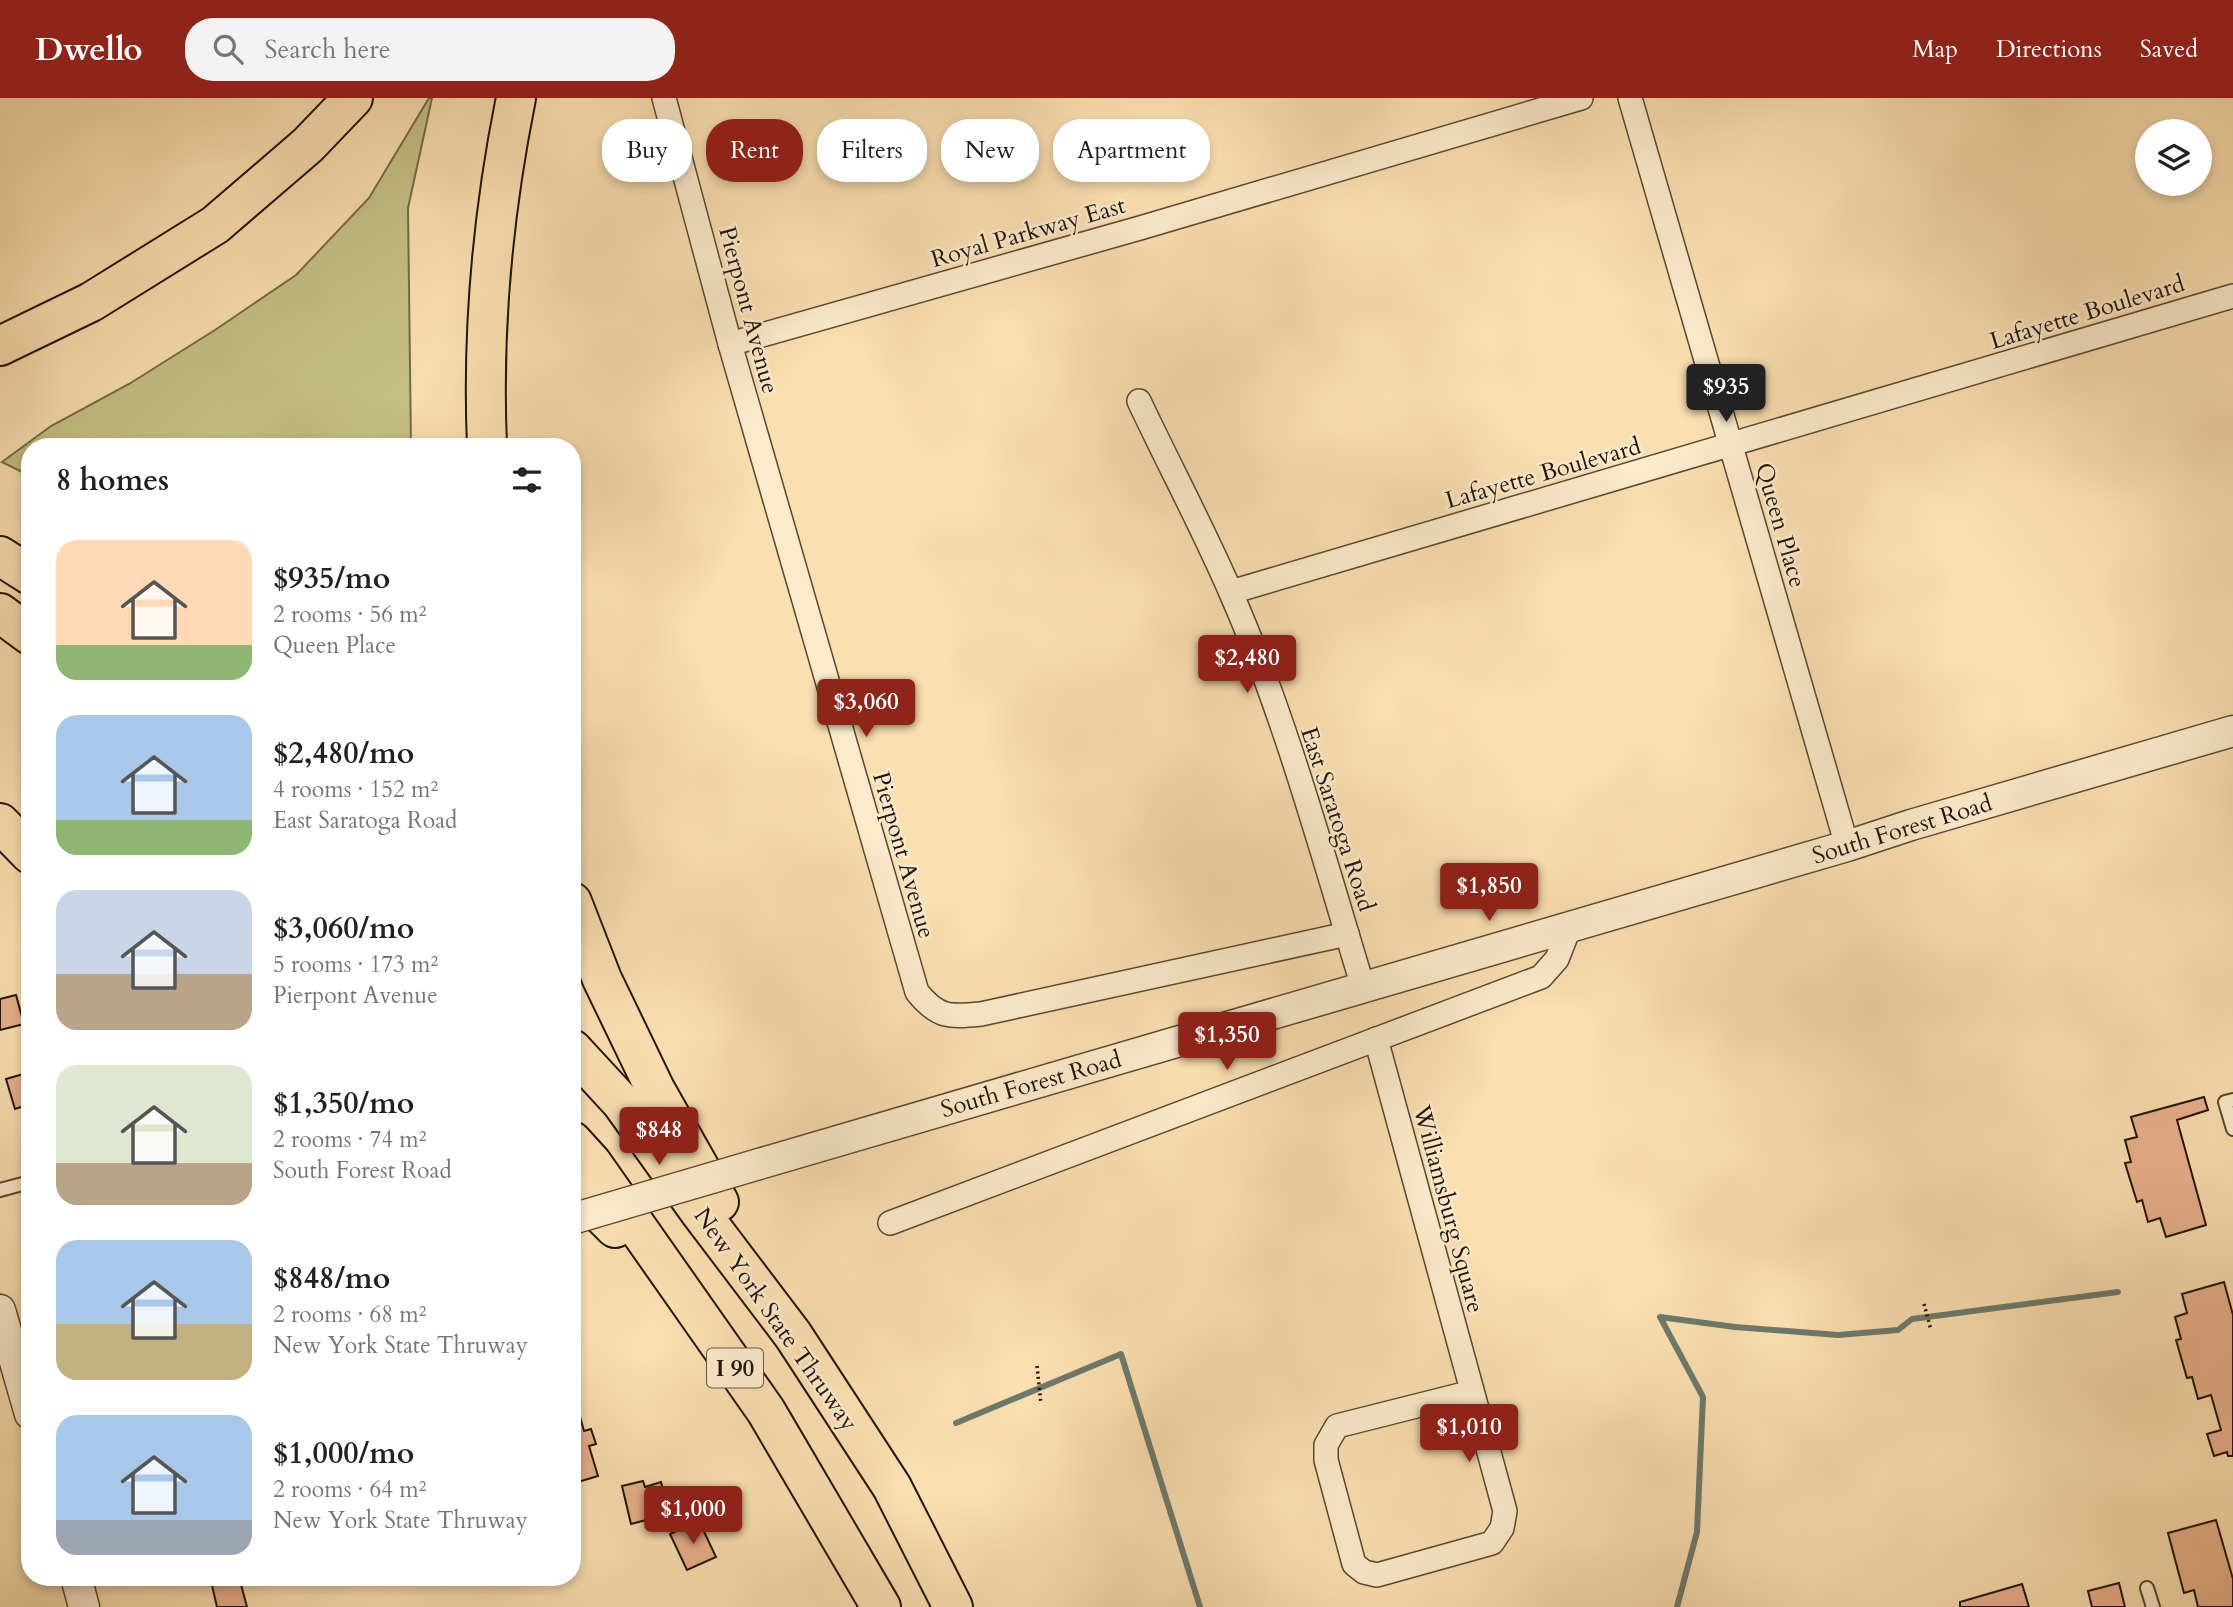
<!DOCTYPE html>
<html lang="en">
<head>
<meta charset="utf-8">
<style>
	body { margin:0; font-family:Cardo,serif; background:#f2f2f2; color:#202124; height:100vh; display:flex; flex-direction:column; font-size:26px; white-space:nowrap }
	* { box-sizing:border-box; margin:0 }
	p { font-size:23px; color:#757577 }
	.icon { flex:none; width:38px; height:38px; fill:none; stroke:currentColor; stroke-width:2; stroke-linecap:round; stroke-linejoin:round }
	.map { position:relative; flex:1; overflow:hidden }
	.sheet { position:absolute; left:21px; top:340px; width:560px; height:1148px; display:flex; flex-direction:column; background:#fff; border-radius:28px; box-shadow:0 4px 10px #0003 }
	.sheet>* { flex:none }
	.banner { position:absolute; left:602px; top:21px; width:665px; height:63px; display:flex; gap:14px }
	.tools { position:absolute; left:2135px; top:21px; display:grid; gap:14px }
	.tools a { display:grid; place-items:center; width:77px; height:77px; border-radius:50%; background:#fff; box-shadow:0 4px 10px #0003; font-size:35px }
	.price { position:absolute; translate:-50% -60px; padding:0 16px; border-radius:7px; background:#8f2418; color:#fff; font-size:23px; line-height:46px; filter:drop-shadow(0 2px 4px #0008) }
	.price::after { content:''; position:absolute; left:50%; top:42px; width:21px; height:16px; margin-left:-10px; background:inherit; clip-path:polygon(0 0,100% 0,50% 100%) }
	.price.selected { background:#222; color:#fff }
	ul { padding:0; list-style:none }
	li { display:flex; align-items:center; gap:21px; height:175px; padding:0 35px }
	li span { display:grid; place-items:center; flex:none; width:196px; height:140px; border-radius:21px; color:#555 }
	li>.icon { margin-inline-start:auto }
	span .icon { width:84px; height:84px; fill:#fffc; stroke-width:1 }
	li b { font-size:30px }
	h2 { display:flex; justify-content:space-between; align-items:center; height:84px; padding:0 35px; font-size:30px }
	.chip { padding:0 24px; border-radius:28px; background:#fff; box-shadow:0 4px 10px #0003; font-size:24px; line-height:63px }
	.chip.selected { background:#8f2418; color:#fff }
	header { display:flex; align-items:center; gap:42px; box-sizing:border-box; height:98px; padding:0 35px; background:#8f2418; color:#fff }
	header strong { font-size:33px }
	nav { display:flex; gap:38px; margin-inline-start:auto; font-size:24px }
	.search { width:490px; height:63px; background:#f2f2f2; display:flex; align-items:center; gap:18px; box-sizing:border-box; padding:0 24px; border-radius:28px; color:#757577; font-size:26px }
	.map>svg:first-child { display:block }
	.green { fill:#c5c086; stroke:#736a46; stroke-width:2 }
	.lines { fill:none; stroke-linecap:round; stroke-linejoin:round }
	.stream { stroke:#6d796c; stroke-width:6 }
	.building { fill:#e9b18c; stroke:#211406; stroke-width:2 }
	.service-casing { stroke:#574730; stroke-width:16 }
	.minor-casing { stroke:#574730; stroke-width:26 }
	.tertiary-casing { stroke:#574730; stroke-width:33 }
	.motorway-casing { stroke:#211406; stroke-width:42 }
	.path { stroke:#211406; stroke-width:3.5; stroke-dasharray:2 3.5; stroke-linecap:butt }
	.service { stroke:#fceacc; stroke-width:12 }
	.minor { stroke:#fceacc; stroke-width:23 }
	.tertiary { stroke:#fceacc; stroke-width:30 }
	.motorway { stroke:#fadfb0; stroke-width:38 }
	.tertiary-bridge-casing { stroke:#574730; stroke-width:33; stroke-linecap:butt }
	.tertiary-bridge { stroke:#fceacc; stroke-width:30 }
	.labels { text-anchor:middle; stroke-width:5; stroke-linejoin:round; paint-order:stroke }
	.shield { fill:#fceacc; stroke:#635441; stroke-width:2 }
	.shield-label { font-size:23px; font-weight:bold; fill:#211406 }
	.street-label { font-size:24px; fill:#211406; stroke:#fceacc }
</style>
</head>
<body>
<header>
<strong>Dwello</strong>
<div class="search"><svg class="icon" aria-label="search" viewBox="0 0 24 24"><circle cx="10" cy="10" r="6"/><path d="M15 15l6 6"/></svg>Search here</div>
<nav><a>Map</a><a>Directions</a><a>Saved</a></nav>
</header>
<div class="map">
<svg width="2233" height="1509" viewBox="0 0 2233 1509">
	<rect width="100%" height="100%" fill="#fadfb0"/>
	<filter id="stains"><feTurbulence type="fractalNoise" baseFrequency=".00286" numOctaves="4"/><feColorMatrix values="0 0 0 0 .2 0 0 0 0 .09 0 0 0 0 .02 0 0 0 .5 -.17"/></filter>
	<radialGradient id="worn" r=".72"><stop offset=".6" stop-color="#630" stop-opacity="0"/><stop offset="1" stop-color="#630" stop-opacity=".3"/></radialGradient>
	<polygon class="green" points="429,0 432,0 408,110 411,348 30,348 30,378 2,364 51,328 129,286 215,232 296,177 369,100"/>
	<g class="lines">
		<g class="stream">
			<polyline points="956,1325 1121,1256 1200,1509"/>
			<polyline points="1677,1509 1697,1434 1703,1299 1660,1219 1735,1229 1838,1237 1898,1232 1912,1221 2118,1194"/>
		</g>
	</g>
	<g class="building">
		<polygon points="16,897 24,926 0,932 0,901"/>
		<polygon points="30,974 30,1006 15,1011 6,981"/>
		<polygon points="2204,999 2208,1012 2177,1022 2206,1127 2166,1139 2160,1120 2148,1124 2142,1102 2137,1104 2125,1065 2131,1064 2125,1042 2137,1039 2131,1019"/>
		<polygon points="2224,1184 2233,1217 2233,1358 2228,1358 2227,1354 2214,1358 2207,1336 2221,1332 2211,1297 2198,1301 2192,1279 2187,1280 2176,1242 2181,1241 2175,1219 2187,1215 2182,1196"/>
		<polygon points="577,1308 584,1333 591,1331 596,1346 589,1348 598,1378 578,1384 575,1373 572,1374 572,1309"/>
		<polygon points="643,1383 645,1389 661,1384 669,1416 631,1426 622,1388"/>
		<polygon points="2216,1422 2233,1481 2233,1509 2198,1509 2194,1492 2184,1495 2168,1435"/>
		<polygon points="699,1423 716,1459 687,1472 670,1436"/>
		<polygon points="210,1479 239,1479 247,1509 217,1509"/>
		<polygon points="2119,1485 2125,1509 2092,1509 2088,1493"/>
		<polygon points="2022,1486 2029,1509 1960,1509 1960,1504"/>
	</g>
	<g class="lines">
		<defs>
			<g id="service">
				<polyline points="2233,1002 2225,1004 2233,1031"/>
				<polyline points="0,1092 30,1084"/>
				<polyline points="2147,1490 2153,1509"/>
			</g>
			<g id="minor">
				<path d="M 664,0 L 730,246 L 917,894 C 938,920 949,919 981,916 L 1347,836"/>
				<polyline points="1630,0 1847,748"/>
				<polyline points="730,246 1140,130 1581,0"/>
				<path d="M 1139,303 C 1169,367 1203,430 1231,495 C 1286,620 1323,758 1363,889"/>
				<polyline points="1231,494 2233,198"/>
				<polyline points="1376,941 1505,1413 1502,1430 1492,1445 1377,1477 1364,1474 1354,1466 1326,1362 1326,1347 1337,1328 1472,1294"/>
				<polyline points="890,1125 1541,879 1557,861 1570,828"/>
			</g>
			<g id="tertiary">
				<polyline points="759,1066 1847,748 1911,727 2233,633"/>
				<polyline points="0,1212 30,1316"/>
				<polyline points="76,1479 84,1509"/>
			</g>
			<g id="motorway">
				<polyline points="0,248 91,204 215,127 308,47 353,0"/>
				<path d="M 487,348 C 482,232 493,114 516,0"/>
				<polyline points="0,458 30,477"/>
				<polyline points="0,515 30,537"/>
				<polyline points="0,725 30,756"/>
				<polyline points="572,804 602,881 655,991 719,1104"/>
				<polyline points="572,951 621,1004 699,1113 793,1237 892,1389 953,1509"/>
				<polyline points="572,1043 592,1065 766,1313 881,1509"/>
				<polyline points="572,1087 615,1130"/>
			</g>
		</defs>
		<use href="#service" class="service-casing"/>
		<use href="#minor" class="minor-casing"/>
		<use href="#tertiary" class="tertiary-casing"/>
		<use href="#motorway" class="motorway-casing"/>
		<g class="path">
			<polyline points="1924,1206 1931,1232"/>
			<polyline points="1037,1268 1041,1306"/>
		</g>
		<use href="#service" class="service"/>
		<use href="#minor" class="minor"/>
		<use href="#tertiary" class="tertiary"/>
		<use href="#motorway" class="motorway"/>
		<defs>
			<polyline id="tertiary-bridge" points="572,1121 759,1066"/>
		</defs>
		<use href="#tertiary-bridge" class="tertiary-bridge-casing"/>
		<use href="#tertiary-bridge" class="tertiary-bridge"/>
	</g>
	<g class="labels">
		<rect class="shield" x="707" y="1250.5" width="56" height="39" rx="5"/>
		<g class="shield-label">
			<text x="735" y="1278">I 90</text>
		</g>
		<g class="street-label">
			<text transform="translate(1028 134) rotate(-16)" y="8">Royal Parkway East</text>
			<text transform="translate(749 212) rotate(75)" y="8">Pierpont Avenue</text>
			<text transform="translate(2087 214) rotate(-17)" y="8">Lafayette Boulevard</text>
			<text transform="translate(1543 375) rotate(-16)" y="8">Lafayette Boulevard</text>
			<text transform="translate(1781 427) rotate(74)" y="8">Queen Place</text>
			<text transform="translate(1338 721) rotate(72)" y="8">East Saratoga Road</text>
			<text transform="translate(1902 731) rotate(-17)" y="8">South Forest Road</text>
			<text transform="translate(904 757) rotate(74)" y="8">Pierpont Avenue</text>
			<text transform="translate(1031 986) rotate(-16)" y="8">South Forest Road</text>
			<text transform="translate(1449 1111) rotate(75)" y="8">Williamsburg Square</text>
			<text transform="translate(776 1221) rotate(55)" y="8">New York State Thruway</text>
		</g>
	</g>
	<rect width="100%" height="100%" filter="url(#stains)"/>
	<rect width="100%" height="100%" fill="url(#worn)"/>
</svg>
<div class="tools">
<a><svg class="icon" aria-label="layers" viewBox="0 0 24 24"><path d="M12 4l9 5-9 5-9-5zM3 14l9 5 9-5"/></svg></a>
</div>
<b class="price selected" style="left:1726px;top:326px">$935</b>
<b class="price" style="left:1247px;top:597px">$2,480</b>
<b class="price" style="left:866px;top:641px">$3,060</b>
<b class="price" style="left:1489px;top:825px">$1,850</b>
<b class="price" style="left:1227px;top:974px">$1,350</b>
<b class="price" style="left:659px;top:1069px">$848</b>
<b class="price" style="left:1469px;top:1366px">$1,010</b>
<b class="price" style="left:693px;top:1448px">$1,000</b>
<div class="banner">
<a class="chip">Buy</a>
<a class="chip selected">Rent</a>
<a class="chip">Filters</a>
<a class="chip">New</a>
<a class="chip">Apartment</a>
</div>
<section class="sheet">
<h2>8 homes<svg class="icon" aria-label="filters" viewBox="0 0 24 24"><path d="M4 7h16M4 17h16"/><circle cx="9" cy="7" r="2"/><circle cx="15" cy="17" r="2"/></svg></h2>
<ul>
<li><span style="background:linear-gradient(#ffd9b3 75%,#8fb573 0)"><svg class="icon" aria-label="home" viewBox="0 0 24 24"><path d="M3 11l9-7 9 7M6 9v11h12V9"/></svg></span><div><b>$935/mo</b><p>2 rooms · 56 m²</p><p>Queen Place</p></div></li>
<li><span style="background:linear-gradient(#a9c7e8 75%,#8fb573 0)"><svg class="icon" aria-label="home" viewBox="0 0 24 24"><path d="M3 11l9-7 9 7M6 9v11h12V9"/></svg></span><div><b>$2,480/mo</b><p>4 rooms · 152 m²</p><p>East Saratoga Road</p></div></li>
<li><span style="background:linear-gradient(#c9d6e8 60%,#b9a48a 0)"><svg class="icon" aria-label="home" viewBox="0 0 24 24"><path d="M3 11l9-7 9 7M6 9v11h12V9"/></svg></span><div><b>$3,060/mo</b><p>5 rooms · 173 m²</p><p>Pierpont Avenue</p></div></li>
<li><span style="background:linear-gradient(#dfe7d0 70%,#b9a48a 0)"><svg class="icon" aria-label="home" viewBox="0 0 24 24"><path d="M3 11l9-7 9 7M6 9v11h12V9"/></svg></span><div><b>$1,350/mo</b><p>2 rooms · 74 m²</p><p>South Forest Road</p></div></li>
<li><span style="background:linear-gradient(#a9c7e8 60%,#c2b280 0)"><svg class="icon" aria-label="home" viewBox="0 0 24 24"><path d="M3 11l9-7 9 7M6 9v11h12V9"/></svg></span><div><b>$848/mo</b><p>2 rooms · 68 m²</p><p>New York State Thruway</p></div></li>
<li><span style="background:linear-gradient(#a9c7e8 75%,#9aa5b1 0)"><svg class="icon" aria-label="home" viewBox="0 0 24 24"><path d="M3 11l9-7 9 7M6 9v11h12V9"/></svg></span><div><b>$1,000/mo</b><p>2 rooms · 64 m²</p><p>New York State Thruway</p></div></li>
</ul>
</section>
</div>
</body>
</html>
